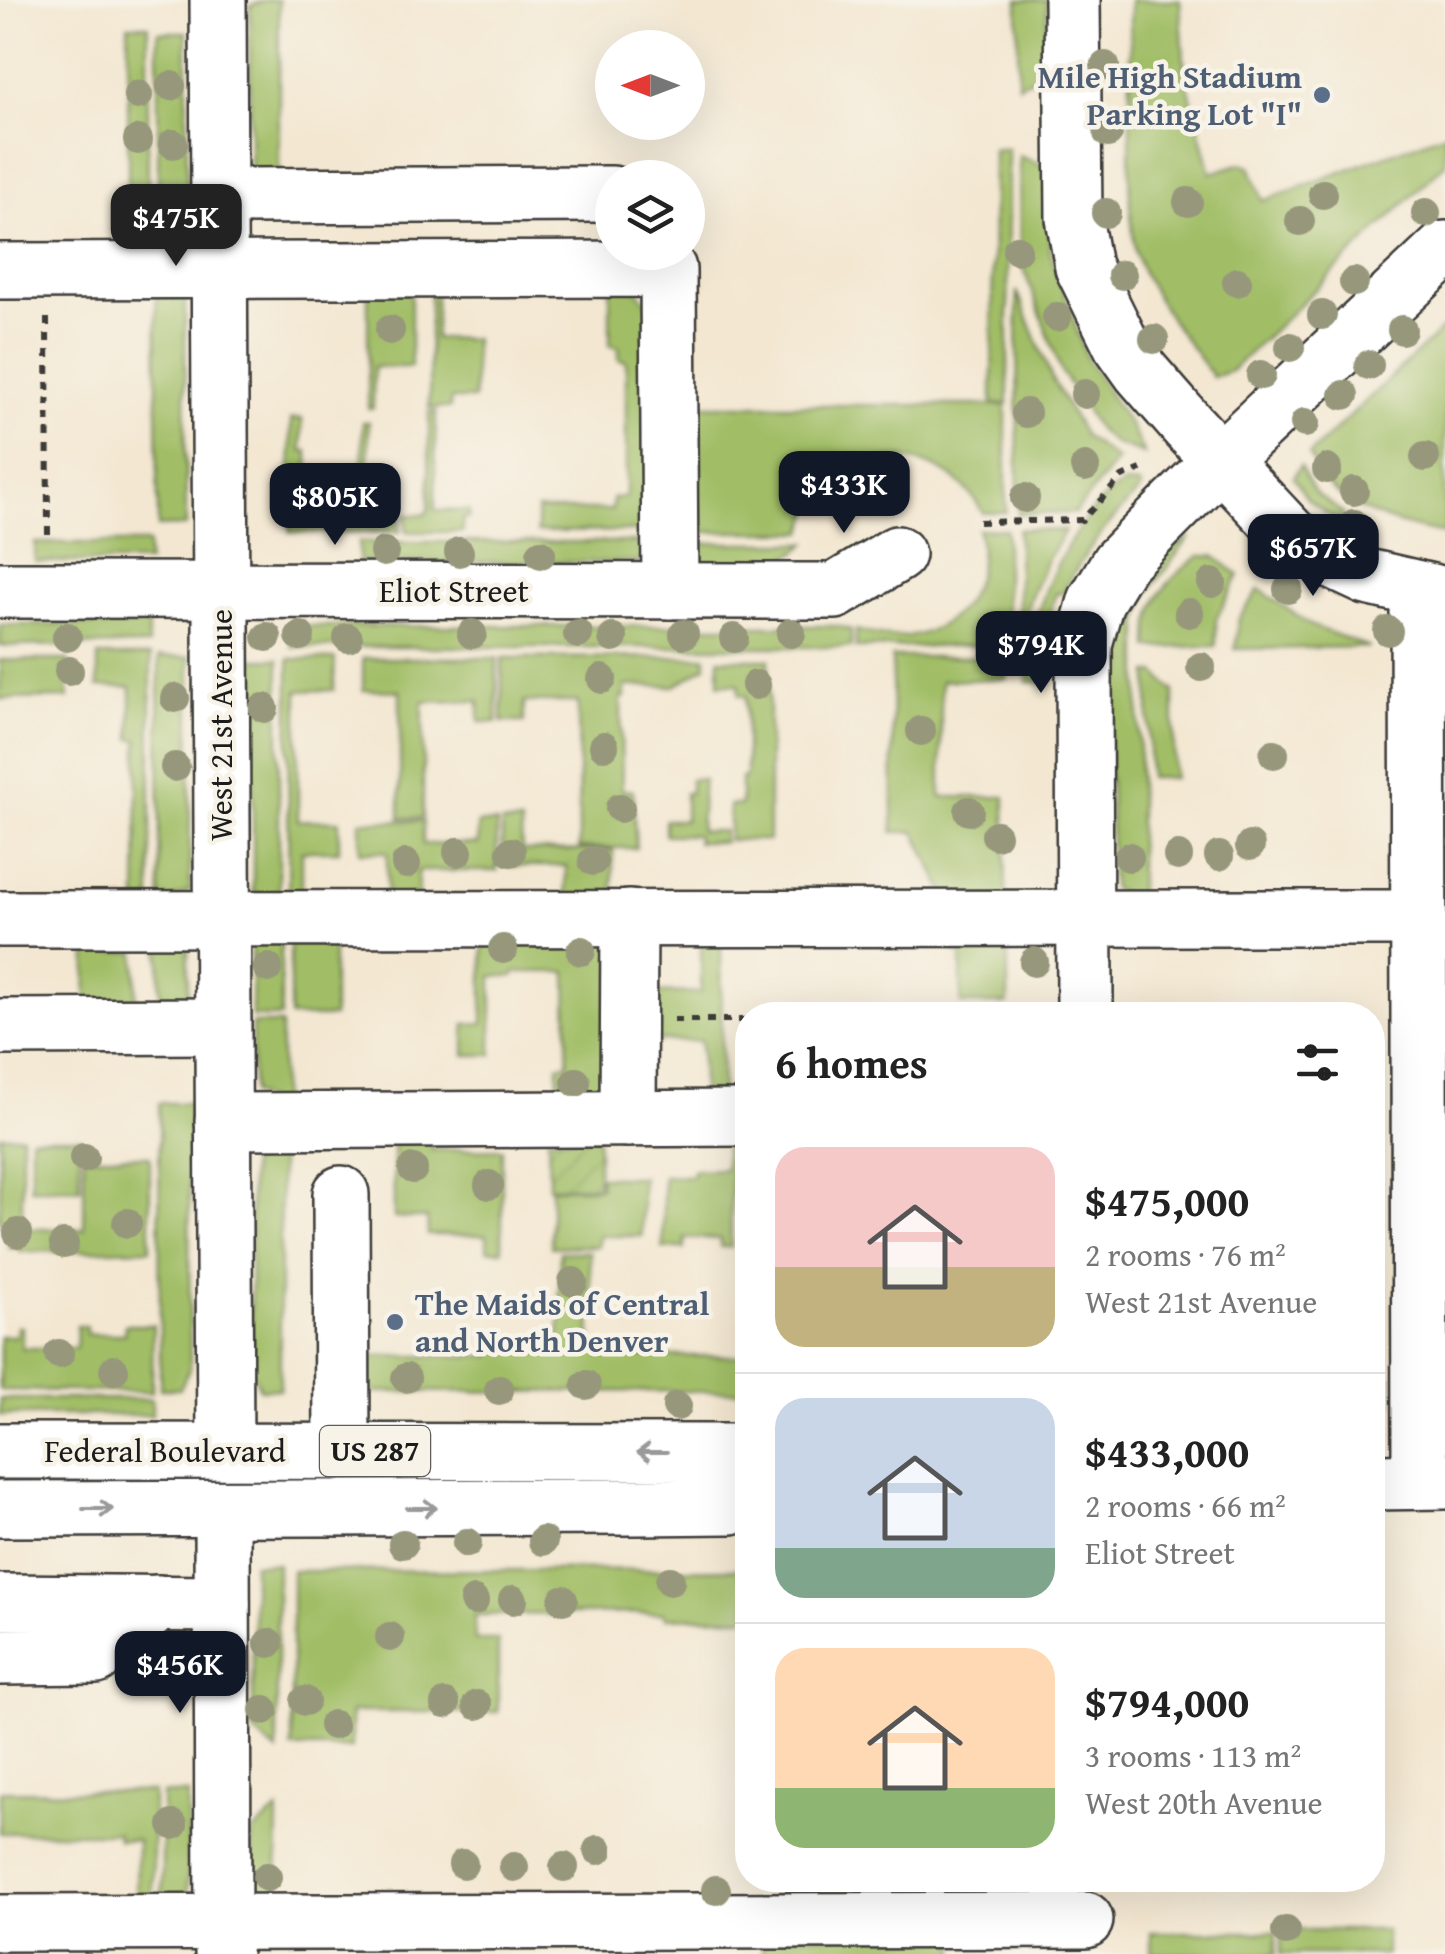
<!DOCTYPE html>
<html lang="en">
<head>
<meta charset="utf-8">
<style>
	body { margin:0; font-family:"Gentium Book Plus",serif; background:#f6f6f6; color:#222; height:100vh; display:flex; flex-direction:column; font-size:38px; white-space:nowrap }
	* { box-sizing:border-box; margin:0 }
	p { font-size:32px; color:#767676 }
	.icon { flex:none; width:55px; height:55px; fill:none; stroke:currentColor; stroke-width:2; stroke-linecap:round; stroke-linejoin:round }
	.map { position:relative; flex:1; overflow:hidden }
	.sheet { position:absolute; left:735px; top:1002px; width:650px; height:890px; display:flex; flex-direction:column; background:#fff; border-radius:40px; box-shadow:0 10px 40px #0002 }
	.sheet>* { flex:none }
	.needle { width:65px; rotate:270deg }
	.controls { position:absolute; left:595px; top:30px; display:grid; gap:20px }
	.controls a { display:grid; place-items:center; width:110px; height:110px; border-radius:50%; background:#fff; box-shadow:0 10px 40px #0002; font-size:50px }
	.price { position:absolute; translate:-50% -85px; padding:0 22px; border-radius:20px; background:#111827; color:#fff; font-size:32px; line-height:65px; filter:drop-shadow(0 2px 5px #0008) }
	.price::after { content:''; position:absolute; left:50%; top:60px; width:30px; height:22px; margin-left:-15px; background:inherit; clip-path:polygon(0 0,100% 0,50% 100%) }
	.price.current { background:#222; color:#fff }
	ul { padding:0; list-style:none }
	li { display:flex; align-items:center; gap:30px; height:250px; padding:0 40px }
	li+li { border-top:2px solid #e0e0e0 }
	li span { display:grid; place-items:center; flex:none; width:280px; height:200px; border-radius:30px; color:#555 }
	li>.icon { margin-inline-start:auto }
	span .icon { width:120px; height:120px; fill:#fffc; stroke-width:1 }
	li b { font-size:42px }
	h2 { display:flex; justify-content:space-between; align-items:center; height:120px; padding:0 40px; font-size:42px }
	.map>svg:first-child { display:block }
	.green { fill:#a1be66; stroke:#5e6d41; stroke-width:2.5 }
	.garden { fill:url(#garden-furrows); stroke:#5e6d41; stroke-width:2.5 }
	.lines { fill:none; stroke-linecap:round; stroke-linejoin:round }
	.minor-casing { stroke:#3c3a37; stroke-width:60 }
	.major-casing { stroke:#3c3a37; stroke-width:60 }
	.path { stroke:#3c3a37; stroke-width:6; stroke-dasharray:8 8; stroke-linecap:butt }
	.minor { stroke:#fff; stroke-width:55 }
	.major { stroke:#fff; stroke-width:55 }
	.tree { fill:#97977c }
	.oneway { stroke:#999 }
	.service-dot { fill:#5c6f8a; stroke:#f7f3e8; stroke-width:4 }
	.labels { text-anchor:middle; stroke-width:9; stroke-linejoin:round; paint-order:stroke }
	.shield { fill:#f7f3e8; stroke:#5e5c59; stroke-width:2.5 }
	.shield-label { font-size:30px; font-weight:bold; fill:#1c1c1c }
	.service-label { font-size:32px; font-weight:bold; fill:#4e5e75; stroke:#f7f3e8; text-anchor:end }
	.street-label { font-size:32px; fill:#1c1c1c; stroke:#f7f3e8 }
</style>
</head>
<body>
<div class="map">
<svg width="1445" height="1954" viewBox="0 0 1445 1954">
	<defs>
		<pattern id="garden-furrows" width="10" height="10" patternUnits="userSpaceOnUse" patternTransform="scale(2.5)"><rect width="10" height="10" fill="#a1be66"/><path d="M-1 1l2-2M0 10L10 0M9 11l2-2" fill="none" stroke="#8aa358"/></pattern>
	</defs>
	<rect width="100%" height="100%" fill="#f7f3e8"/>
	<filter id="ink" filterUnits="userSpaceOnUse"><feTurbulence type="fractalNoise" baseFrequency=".01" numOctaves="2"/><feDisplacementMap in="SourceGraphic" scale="20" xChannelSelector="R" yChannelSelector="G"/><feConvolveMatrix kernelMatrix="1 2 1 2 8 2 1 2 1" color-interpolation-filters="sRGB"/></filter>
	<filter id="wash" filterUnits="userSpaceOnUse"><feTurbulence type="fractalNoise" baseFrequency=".0048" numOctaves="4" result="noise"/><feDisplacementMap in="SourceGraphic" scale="40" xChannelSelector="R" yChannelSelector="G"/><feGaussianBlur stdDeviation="2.25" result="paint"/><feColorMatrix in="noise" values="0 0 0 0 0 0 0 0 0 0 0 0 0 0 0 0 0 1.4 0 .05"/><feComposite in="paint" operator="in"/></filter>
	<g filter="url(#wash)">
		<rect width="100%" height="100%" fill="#f3e7d1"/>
		<g class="green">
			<polygon points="265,0 279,0 279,179 250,168 250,6"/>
			<polygon points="1018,0 1047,0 1047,73 1018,85"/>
			<polygon points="1130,0 1180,0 1185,74 1211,173 1242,163 1250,166 1263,201 1445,133 1445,164 1231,371 1213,377 1168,316 1143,274 1135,251 1130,208"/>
			<polygon points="128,25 148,25 148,246 117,246 117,205 128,204"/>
			<polygon points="158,32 187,32 187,243 158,256"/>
			<polygon points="993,149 1008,149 1008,404 992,404"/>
			<polygon points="1019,156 1047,166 1051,254 1087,359 1132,429 1144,454 1115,444 1099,431 1062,373 1020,259"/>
			<polygon points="156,279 185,293 186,526 158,527"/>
			<polygon points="610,283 632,283 649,305 649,531 537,532 537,510 612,510 613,498 626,497 626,361 619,360 619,347 610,346"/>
			<polygon points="368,285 411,285 411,367 374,367 373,408 368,408"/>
			<polygon points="430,285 436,285 435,338 474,339 474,399 451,399 450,408 429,408"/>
			<polygon points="1017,291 1052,379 1084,436 1117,460 1075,513 1018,514"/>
			<path d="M 1445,326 L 1445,534 C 1407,527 1362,516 1332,489 C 1322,480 1316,466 1309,455 Z"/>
			<path d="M 694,405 L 1006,405 L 1006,512 L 983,513 C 940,434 828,441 804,532 L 694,532 Z"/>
			<polygon points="429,412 436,412 435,510 469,511 469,518 463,518 463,532 406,532 406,515 424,515 429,510"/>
			<polygon points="291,419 302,419 302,451 308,451 309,488 362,488 363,422 369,422 368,496 373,497 373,510 400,510 400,532 290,532"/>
			<polygon points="1300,466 1315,493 1343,513 1339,522 1307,499 1293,477"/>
			<path d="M 1124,484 L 1140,485 L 1141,489 C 1110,521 1082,553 1063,594 L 1056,593 L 1046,628 L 1042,662 L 1049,664 L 1048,682 L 1027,682 C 1030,622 1046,577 1079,528 C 1091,512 1106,493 1124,484 Z"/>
			<path d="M 978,529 L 1006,529 L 1006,645 L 856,648 L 856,630 C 874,634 893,639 911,636 C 961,628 990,578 978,529 Z"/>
			<polygon points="1018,529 1065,531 1047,560 1030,599 1020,635 1018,633"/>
			<path d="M 1190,537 L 1149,591 L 1139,620 L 1139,900 L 1112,889 L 1107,655 C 1121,607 1145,563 1190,537 Z"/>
			<polygon points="359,542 651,542 640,562 359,562"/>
			<rect x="35" y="543" width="113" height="19"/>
			<path d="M 695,543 L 807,543 C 776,574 736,565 695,565 Z"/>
			<path d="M 1199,556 L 1214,556 L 1239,575 L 1216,619 L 1216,646 L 1149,648 C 1148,600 1163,584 1199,556 Z"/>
			<polygon points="1259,589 1312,626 1369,647 1235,649 1239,618"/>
			<polygon points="148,624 148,645 0,646 0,625"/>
			<polygon points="292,626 838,626 851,630 851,647 292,647"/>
			<polygon points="98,656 151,656 151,902 137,902 138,740 131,739 131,687 98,687"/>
			<polygon points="159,657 190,657 190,891 160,904"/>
			<polygon points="706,657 706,666 675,686 625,686 625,697 621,698 622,790 633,791 636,848 579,848 578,702 524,702 524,722 502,722 502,658"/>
			<polygon points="892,657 1006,657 1006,679 941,681 941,797 1005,797 1006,906 951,906 915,832 893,832"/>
			<polygon points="363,658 497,658 497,722 479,722 479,701 423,702 423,818 400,818 400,691 363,690"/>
			<polygon points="253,659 279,659 279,902 253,892"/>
			<polygon points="289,659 335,659 334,690 298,691 298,820 339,821 339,851 302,851 302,900 288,906"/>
			<polygon points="719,659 769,659 769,840 729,840 729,805 741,805 741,778 746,777 746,696 739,695 739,684 719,684"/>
			<polygon points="0,660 68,660 68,698 0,699"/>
			<polygon points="1149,673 1156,673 1174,691 1174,778 1149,778"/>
			<polygon points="690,779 703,779 700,831 724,831 724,842 697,842 696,835 665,835 665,820 685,820 685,793 690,793"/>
			<polygon points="360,821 423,821 423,844 478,844 478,823 497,823 497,871 418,871 418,900 387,900 387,852 360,852"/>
			<polygon points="502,823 521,823 522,851 613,850 613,904 566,904 566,866 502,866"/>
			<rect x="290" y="929" width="43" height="88"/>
			<polygon points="1008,929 1008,1004 961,1004 961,953 954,952 954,930"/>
			<polygon points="281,931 281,1017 252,1017 252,943"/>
			<polygon points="483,931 621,931 622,1105 558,1105 558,1065 568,1064 567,972 515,972 514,976 492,976 492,1055 465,1055 465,1024 483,1023"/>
			<polygon points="160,932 188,946 188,1005 160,1020"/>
			<polygon points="701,938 721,938 722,1092 702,1092 701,1041 647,1041 647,993 701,992"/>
			<polygon points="87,952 136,952 136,1011 86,1011"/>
			<polygon points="252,1024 281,1024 281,1107 252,1094"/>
			<polygon points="159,1103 189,1103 190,1368 180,1389 160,1389"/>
			<polygon points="280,1134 280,1389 260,1389 251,1369 250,1148"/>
			<polygon points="0,1135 22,1135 22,1229 84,1229 84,1156 150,1156 150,1249 20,1252 20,1248 9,1248 9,1222 0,1221"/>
			<polygon points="393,1135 432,1135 432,1150 502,1149 502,1250 487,1250 487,1235 428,1235 427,1218 394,1218"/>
			<polygon points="725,1136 731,1136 731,1247 721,1247 721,1239 685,1238 684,1248 663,1248 663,1176 692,1176 693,1170 725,1169"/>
			<rect x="31" y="1137" width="49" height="51"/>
			<polygon points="600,1177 642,1177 642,1236 599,1236 598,1246 551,1247 551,1188 600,1188"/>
			<polygon points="560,1252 590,1252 591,1344 600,1345 600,1356 747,1356 747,1391 365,1392 365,1356 492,1356 492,1344 524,1344 525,1353 559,1352"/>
			<polygon points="125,1325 153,1325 152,1392 0,1390 0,1336 16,1336 17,1327 22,1327 22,1348 76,1348 77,1326 86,1326 86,1334 124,1334"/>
			<rect x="0" y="1399" width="152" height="16"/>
			<polygon points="253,1564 277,1564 277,1752 253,1731"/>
			<polygon points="747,1569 747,1617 665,1618 664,1613 475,1615 475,1640 498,1640 498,1712 351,1712 351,1748 292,1748 292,1571"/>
			<polygon points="0,1791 153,1792 153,1904 136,1904 137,1840 118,1840 117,1833 0,1833"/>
			<rect x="162" y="1794" width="26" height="112"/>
			<polygon points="278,1811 277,1906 252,1906 252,1832"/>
			<rect x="1281" y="1930" width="105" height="24"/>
			<rect x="1151" y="1932" width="125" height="22"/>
			<polygon points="956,1935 956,1954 762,1954 762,1936"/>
		</g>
		<polygon class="garden" points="598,1137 598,1186 549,1187 548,1138"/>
	</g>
	<g filter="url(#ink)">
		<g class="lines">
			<defs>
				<g id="minor">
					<polyline points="218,0 225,1451"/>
					<polyline points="1072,0 1074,218 1083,267 1121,344 1141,372 1188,426 1292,537 1324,557 1367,577 1445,595"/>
					<polyline points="219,196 612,194"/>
					<polyline points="0,271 668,269 670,591"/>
					<polyline points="1418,589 1420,1481"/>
					<polyline points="0,590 835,591 897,554"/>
					<polyline points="0,919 1418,918"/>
					<polyline points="1085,1015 1084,644 1096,601 1119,563 1220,461 1445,249"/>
					<polyline points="0,1027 222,1026"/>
					<polyline points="628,1119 629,918"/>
					<polyline points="223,1121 748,1118"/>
					<polyline points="341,1194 342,1451"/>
					<polyline points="222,1509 223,1954"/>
					<polyline points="0,1602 222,1604"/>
					<polyline points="0,1657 96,1656 158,1603"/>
					<polyline points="0,1923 1085,1920"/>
				</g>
				<g id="major">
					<polyline points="0,1451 731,1452 748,1460"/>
					<polyline points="1372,1482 1445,1481"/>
					<polyline points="0,1509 637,1507 731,1506 748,1501"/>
				</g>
			</defs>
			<use href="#minor" class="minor-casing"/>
			<use href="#major" class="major-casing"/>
			<g class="path">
				<polyline points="47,318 48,537"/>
				<polyline points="979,522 1082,520 1122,477 1141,469"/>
				<polyline points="674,1020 748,1020"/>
			</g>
			<use href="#minor" class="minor"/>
			<use href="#major" class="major"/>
		</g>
		<g class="tree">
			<circle cx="1105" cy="66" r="15"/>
			<circle cx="171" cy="86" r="15"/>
			<circle cx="138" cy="95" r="15"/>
			<circle cx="1108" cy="133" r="15"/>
			<circle cx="138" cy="140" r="15"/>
			<circle cx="173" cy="144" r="15"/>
			<circle cx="1323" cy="194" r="15"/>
			<circle cx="168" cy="201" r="15"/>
			<circle cx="1188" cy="202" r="15"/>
			<circle cx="1106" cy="213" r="15"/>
			<circle cx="1426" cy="213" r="15"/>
			<circle cx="1300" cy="221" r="15"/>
			<circle cx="1017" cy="250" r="15"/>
			<circle cx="1122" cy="275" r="15"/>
			<circle cx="1237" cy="282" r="15"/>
			<circle cx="1354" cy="282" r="15"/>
			<circle cx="1322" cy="315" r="15"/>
			<circle cx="1057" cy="317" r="15"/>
			<circle cx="390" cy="330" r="15"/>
			<circle cx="1402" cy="330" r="15"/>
			<circle cx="1154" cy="339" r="15"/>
			<circle cx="1290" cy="347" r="15"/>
			<circle cx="1369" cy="365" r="15"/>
			<circle cx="1261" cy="375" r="15"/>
			<circle cx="1085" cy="394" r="15"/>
			<circle cx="1344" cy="395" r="15"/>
			<circle cx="1026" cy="413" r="15"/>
			<circle cx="1305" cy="423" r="15"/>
			<circle cx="1425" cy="457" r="15"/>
			<circle cx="1085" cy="467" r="15"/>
			<circle cx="1327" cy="469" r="15"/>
			<circle cx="1354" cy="491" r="15"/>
			<circle cx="1025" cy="498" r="15"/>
			<circle cx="1354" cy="524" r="15"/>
			<circle cx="384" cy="552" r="15"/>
			<circle cx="459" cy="552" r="15"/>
			<circle cx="541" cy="554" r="15"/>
			<circle cx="1212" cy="583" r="15"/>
			<circle cx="1288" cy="589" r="15"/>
			<circle cx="1189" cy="613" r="15"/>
			<circle cx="1388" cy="631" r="15"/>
			<circle cx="791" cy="633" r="15"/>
			<circle cx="472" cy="634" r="15"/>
			<circle cx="578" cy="634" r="15"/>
			<circle cx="684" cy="634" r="15"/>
			<circle cx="300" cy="636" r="15"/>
			<circle cx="67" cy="637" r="15"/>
			<circle cx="267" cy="637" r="15"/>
			<circle cx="348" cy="638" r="15"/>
			<circle cx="613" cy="638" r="15"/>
			<circle cx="734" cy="638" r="15"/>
			<circle cx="1201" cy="667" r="15"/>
			<circle cx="69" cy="671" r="15"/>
			<circle cx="602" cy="679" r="15"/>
			<circle cx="756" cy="685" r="15"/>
			<circle cx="175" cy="698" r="15"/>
			<circle cx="264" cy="708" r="15"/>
			<circle cx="921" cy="731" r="15"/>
			<circle cx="604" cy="746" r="15"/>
			<circle cx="1274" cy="754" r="15"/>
			<circle cx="175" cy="767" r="15"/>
			<circle cx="620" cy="808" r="15"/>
			<circle cx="969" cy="811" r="15"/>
			<circle cx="996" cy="835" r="15"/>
			<circle cx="1250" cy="846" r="15"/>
			<circle cx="458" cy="852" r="15"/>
			<circle cx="511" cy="852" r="15"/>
			<circle cx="1178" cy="856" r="15"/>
			<circle cx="1219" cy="856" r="15"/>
			<circle cx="1129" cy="857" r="15"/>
			<circle cx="593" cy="861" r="15"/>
			<circle cx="406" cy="864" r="15"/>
			<circle cx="503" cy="949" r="15"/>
			<circle cx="581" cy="951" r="15"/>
			<circle cx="1034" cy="962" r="15"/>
			<circle cx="268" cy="968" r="15"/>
			<circle cx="576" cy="1082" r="15"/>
			<circle cx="84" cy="1158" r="15"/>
			<circle cx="413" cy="1169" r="15"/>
			<circle cx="489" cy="1185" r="15"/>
			<circle cx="127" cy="1223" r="15"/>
			<circle cx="18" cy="1233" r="15"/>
			<circle cx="64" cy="1244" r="15"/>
			<circle cx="573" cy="1282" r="15"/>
			<circle cx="59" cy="1354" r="15"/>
			<circle cx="114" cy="1370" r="15"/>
			<circle cx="406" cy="1378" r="15"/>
			<circle cx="586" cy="1385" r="15"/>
			<circle cx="499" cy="1390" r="15"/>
			<circle cx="677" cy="1406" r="15"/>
			<circle cx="543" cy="1541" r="15"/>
			<circle cx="467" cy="1543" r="15"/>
			<circle cx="403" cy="1544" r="15"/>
			<circle cx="670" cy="1581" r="15"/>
			<circle cx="513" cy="1600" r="15"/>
			<circle cx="563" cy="1600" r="15"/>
			<circle cx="474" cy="1601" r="15"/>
			<circle cx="390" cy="1637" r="15"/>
			<circle cx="269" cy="1643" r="15"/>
			<circle cx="305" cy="1701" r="15"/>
			<circle cx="445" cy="1704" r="15"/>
			<circle cx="477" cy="1705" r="15"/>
			<circle cx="264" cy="1710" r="15"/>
			<circle cx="333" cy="1725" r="15"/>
			<circle cx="173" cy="1825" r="15"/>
			<circle cx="598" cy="1850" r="15"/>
			<circle cx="463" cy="1864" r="15"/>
			<circle cx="514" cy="1867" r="15"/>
			<circle cx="564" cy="1867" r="15"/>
			<circle cx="267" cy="1877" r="15"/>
			<circle cx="716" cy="1890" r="15"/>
			<circle cx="1286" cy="1931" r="15"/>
		</g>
		<defs><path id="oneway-shaft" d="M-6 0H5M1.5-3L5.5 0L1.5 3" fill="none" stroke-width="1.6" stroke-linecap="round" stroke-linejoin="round" transform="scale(2.5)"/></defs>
		<g class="oneway">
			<use href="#oneway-shaft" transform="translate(652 1452) rotate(-180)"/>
			<use href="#oneway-shaft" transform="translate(422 1508)"/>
			<use href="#oneway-shaft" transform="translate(98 1509)"/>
		</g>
	</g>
	<g class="service-dot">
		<circle cx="1322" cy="95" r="10"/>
		<circle cx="395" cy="1322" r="10"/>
	</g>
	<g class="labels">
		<rect class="shield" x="320" y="1426" width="110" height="50" rx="8"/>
		<g class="shield-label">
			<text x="375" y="1461">US 287</text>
		</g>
		<g class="service-label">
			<text x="1302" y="88">Mile High Stadium<tspan x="1302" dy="37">Parking Lot "I"</tspan></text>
			<text x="415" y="1315" text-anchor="start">The Maids of Central<tspan x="415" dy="37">and North Denver</tspan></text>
		</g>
		<g class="street-label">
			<text x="454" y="602">Eliot Street</text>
			<text transform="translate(221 725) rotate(-90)" y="11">West 21st Avenue</text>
			<text x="165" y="1462">Federal Boulevard</text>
		</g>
	</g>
</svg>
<div class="controls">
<a><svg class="needle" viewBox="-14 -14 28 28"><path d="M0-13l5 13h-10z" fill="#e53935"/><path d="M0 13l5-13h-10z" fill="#767676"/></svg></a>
<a><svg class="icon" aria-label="layers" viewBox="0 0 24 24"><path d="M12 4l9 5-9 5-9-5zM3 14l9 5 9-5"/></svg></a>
</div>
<b class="price current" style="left:176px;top:269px">$475K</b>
<b class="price" style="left:844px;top:536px">$433K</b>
<b class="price" style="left:335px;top:548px">$805K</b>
<b class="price" style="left:1313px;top:599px">$657K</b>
<b class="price" style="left:1041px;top:696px">$794K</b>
<b class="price" style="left:180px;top:1716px">$456K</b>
<section class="sheet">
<h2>6 homes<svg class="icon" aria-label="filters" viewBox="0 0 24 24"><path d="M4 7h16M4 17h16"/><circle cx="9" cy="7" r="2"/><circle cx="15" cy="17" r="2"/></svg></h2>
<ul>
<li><span style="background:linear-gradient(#f6c9c9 60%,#c2b280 0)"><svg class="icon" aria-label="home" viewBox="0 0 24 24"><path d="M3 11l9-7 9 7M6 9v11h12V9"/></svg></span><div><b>$475,000</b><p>2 rooms · 76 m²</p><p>West 21st Avenue</p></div></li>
<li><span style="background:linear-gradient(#c9d6e8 75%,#7fa58c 0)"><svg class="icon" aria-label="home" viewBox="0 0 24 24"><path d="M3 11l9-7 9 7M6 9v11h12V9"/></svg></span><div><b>$433,000</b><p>2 rooms · 66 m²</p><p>Eliot Street</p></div></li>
<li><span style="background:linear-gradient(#ffd9b3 70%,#8fb573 0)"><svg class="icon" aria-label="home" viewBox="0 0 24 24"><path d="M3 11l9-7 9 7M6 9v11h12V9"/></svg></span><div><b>$794,000</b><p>3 rooms · 113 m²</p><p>West 20th Avenue</p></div></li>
</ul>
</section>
</div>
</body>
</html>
